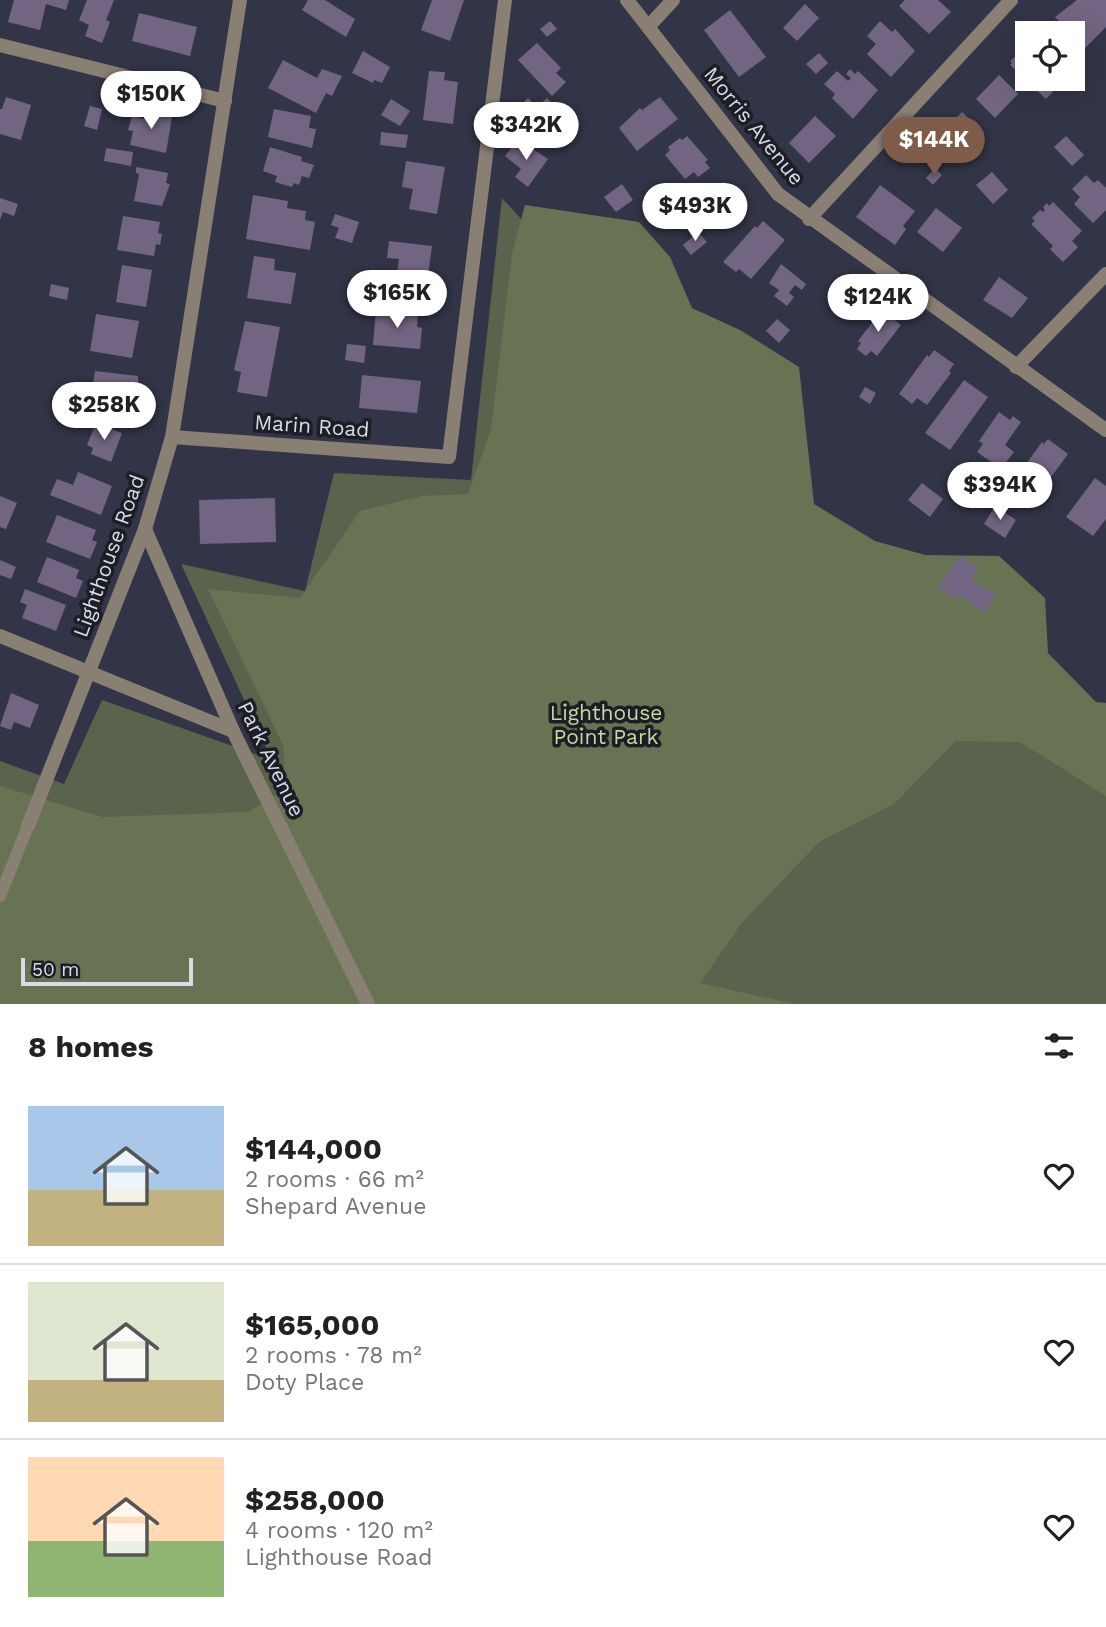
<!DOCTYPE html>
<html lang="en">
<head>
<meta charset="utf-8">
<style>
	body { margin:0; font-family:"Work Sans",sans-serif; background:#f6f6f6; color:#222; height:100vh; display:flex; flex-direction:column; font-size:26px; white-space:nowrap }
	* { box-sizing:border-box; margin:0 }
	p { font-size:23px; color:#767676 }
	.icon { flex:none; width:38px; height:38px; fill:none; stroke:currentColor; stroke-width:2; stroke-linecap:round; stroke-linejoin:round }
	.map { position:relative; height:1004px; overflow:hidden }
	.side { display:flex; flex-direction:column; background:#fff; flex:1 }
	.side>* { flex:none }
	.buttons { position:absolute; left:1015px; top:21px; display:grid; gap:14px }
	.buttons a { display:grid; place-items:center; width:70px; height:70px; border-radius:0px; background:#fff; box-shadow:0 7px 28px #0002; font-size:35px }
	.scale { position:absolute; left:21px; bottom:18px; width:172px; box-sizing:border-box; padding-left:7px; border:4px solid #d9dbe7; border-top:0; font-size:19px; line-height:24px; white-space:nowrap; color:#d9dbe7; -webkit-text-stroke:5px #1c1d25; paint-order:stroke }
	.price { position:absolute; translate:-50% -60px; padding:0 16px; border-radius:24px; background:#fff; color:#222; font-size:23px; line-height:46px; filter:drop-shadow(0 2px 4px #0008) }
	.price::after { content:''; position:absolute; left:50%; top:42px; width:21px; height:16px; margin-left:-10px; background:inherit; clip-path:polygon(0 0,100% 0,50% 100%) }
	.price.on { background:#7f5c4a; color:#fff }
	ul { padding:0; list-style:none }
	li { display:flex; align-items:center; gap:21px; height:175px; padding:0 28px }
	li+li { border-top:2px solid #e0e0e0 }
	li span { display:grid; place-items:center; flex:none; width:196px; height:140px; border-radius:0px; color:#555 }
	li>.icon { margin-inline-start:auto }
	span .icon { width:84px; height:84px; fill:#fffc; stroke-width:1 }
	li b { font-size:30px }
	h2 { display:flex; justify-content:space-between; align-items:center; height:84px; padding:0 28px; font-size:30px }
	.map>svg:first-child { display:block }
	.green { fill:#5a634b }
	.forest { fill:#687354 }
	.building { fill:#726583 }
	.lines { fill:none; stroke-linecap:round; stroke-linejoin:round }
	.lane { stroke:#8a7f73; stroke-width:12 }
	.street { stroke:#8a7f73; stroke-width:14 }
	.labels { text-anchor:middle; stroke-width:7; stroke-linejoin:round; paint-order:stroke }
	.street-label { font-size:21px; fill:#d9dbe7; stroke:#1c1d25 }
	.park-label { font-size:21px; fill:#c3d9a0; stroke:#1c1d25 }
</style>
</head>
<body>
<div class="map">
<svg width="1106" height="1004" viewBox="0 0 1106 1004">
	<rect width="100%" height="100%" fill="#323547"/>
	<polygon class="green" points="502,198 859,589 1106,721 1106,1004 0,1004 0,761 64,784 102,700 272,760 181,564 305,591 334,473 471,480"/>
	<polygon class="forest" points="525,205 639,222 670,257 692,308 740,330 799,367 814,504 875,541 925,555 999,556 1045,598 1048,653 1096,702 1106,703 1106,796 1020,742 956,741 894,804 819,842 741,924 700,983 794,1004 0,1004 0,786 102,817 248,812 286,789 283,745 208,589 300,598 360,511 422,496 468,494 491,429 512,254"/>
	<g class="building">
		<polygon points="14,0 69,0 66,10 46,4 40,30 8,22"/>
		<polygon points="87,0 114,0 106,20 110,22 102,43 85,36 89,25 79,20"/>
		<polygon points="308,0 325,0 355,19 346,37 302,10"/>
		<polygon points="432,0 464,0 450,41 421,30"/>
		<polygon points="905,0 938,0 951,12 929,34 899,6"/>
		<polygon points="1077,0 1106,0 1106,27 1085,48 1055,17"/>
		<polygon points="805,4 819,18 797,41 783,28"/>
		<polygon points="730,10 766,57 739,77 704,30"/>
		<polygon points="139,13 197,27 190,56 132,41"/>
		<polygon points="550,21 557,29 547,37 540,29"/>
		<polygon points="880,21 892,32 895,29 915,51 891,77 867,54 876,44 867,36"/>
		<polygon points="537,43 561,68 556,73 566,82 552,96 518,60"/>
		<polygon points="1027,47 1027,79 1065,79 1046,99 1010,65 1012,63 1010,61"/>
		<polygon points="363,51 390,67 382,83 374,80 373,83 352,73"/>
		<polygon points="819,53 828,63 816,74 806,64"/>
		<polygon points="283,60 317,78 322,69 342,76 332,96 326,93 316,113 268,88"/>
		<polygon points="850,69 855,74 858,71 878,90 853,119 832,98 835,94 824,84 837,71 848,81 851,78 846,74"/>
		<polygon points="429,71 445,72 444,80 458,82 453,124 423,120"/>
		<polygon points="999,75 1018,94 995,118 976,99"/>
		<polygon points="6,97 31,105 21,140 0,134 0,109 2,109"/>
		<polygon points="660,97 678,119 637,151 619,128 640,108 642,110"/>
		<polygon points="528,98 537,107 547,98 567,118 553,127 549,124 534,139 510,115"/>
		<polygon points="391,99 410,111 400,126 381,115"/>
		<polygon points="90,106 102,109 97,130 84,126"/>
		<polygon points="274,109 311,116 309,128 316,129 312,148 268,137"/>
		<polygon points="153,110 166,112 165,116 172,117 166,153 130,145 133,131 128,130 132,116 144,119 146,112 152,113"/>
		<polygon points="962,112 984,133 959,159 937,137"/>
		<polygon points="815,116 836,136 809,163 789,143"/>
		<polygon points="381,132 408,135 406,148 380,145"/>
		<polygon points="687,136 708,160 705,162 710,168 698,177 694,172 685,179 665,155 670,150 668,147 680,138 682,140"/>
		<polygon points="1066,136 1084,155 1072,166 1054,147"/>
		<polygon points="518,139 548,159 528,187 515,177 521,169 505,156"/>
		<polygon points="270,147 302,157 301,161 314,165 309,178 302,176 299,185 294,183 292,187 275,182 277,176 263,171"/>
		<polygon points="106,148 133,152 131,166 104,161"/>
		<polygon points="406,161 445,167 437,214 409,209 413,189 402,187"/>
		<polygon points="136,167 168,173 166,183 170,184 162,206 134,201 139,174 136,173"/>
		<polygon points="935,168 942,175 933,185 926,178"/>
		<polygon points="992,172 1008,190 993,204 976,185"/>
		<polygon points="1086,175 1094,183 1098,180 1106,188 1106,210 1093,223 1074,204 1080,197 1072,189"/>
		<polygon points="724,182 742,204 717,224 710,215 705,219 694,206"/>
		<polygon points="622,184 633,200 616,212 604,197"/>
		<polygon points="880,185 915,211 903,226 906,229 895,245 856,217"/>
		<polygon points="253,195 288,201 287,208 306,211 305,220 315,222 310,250 246,239"/>
		<polygon points="0,198 18,204 14,216 3,212 0,220"/>
		<polygon points="1053,202 1082,231 1072,241 1078,247 1063,262 1050,249 1053,246 1031,224 1035,221 1032,218 1040,210 1043,212 1045,210 1043,207 1047,203 1049,206"/>
		<polygon points="936,208 962,228 943,252 917,232"/>
		<polygon points="335,214 359,222 352,243 335,238 339,228 331,225"/>
		<polygon points="123,216 160,222 158,233 162,234 160,245 156,244 154,256 117,250"/>
		<polygon points="763,221 785,240 751,279 739,269 736,272 723,262 755,226 757,228"/>
		<polygon points="698,232 707,242 691,255 683,245"/>
		<polygon points="389,241 432,246 426,290 395,286 399,259 387,258"/>
		<polygon points="254,256 275,259 274,270 296,273 291,304 247,298"/>
		<polygon points="781,264 806,284 802,290 795,285 789,293 794,297 787,306 774,296 779,290 769,283"/>
		<polygon points="122,265 152,270 146,307 116,302"/>
		<polygon points="999,277 1028,298 1012,318 983,300"/>
		<polygon points="51,284 69,288 67,300 49,296"/>
		<polygon points="376,309 418,313 417,327 422,328 420,349 373,345"/>
		<polygon points="882,310 901,325 877,356 871,351 866,356 857,349 861,343 858,341"/>
		<polygon points="96,314 139,321 132,358 90,351"/>
		<polygon points="777,319 790,330 779,343 766,331"/>
		<polygon points="245,321 280,327 267,397 237,392 241,372 234,370"/>
		<polygon points="347,344 366,346 364,363 345,360"/>
		<polygon points="934,350 954,364 949,371 951,373 927,405 917,398 912,404 899,394 927,355 929,357"/>
		<polygon points="95,371 138,376 138,399 135,399 133,411 103,407 106,386 93,384"/>
		<polygon points="362,375 421,381 417,413 359,408"/>
		<polygon points="964,380 988,397 950,450 925,433"/>
		<polygon points="865,387 876,393 870,404 859,397"/>
		<polygon points="999,412 1010,420 1013,416 1021,422 1005,445 1014,452 1001,469 977,452 983,444 979,441"/>
		<polygon points="96,423 122,433 111,462 91,454 93,448 87,445"/>
		<polygon points="1048,439 1068,454 1051,477 1044,472 1034,487 1018,475 1042,442 1044,444"/>
		<polygon points="78,472 112,486 101,515 50,495 57,479 73,485"/>
		<polygon points="1095,478 1106,486 1106,519 1093,536 1066,517"/>
		<polygon points="922,483 943,499 930,517 908,500"/>
		<polygon points="0,496 17,503 6,529 0,527"/>
		<polygon points="275,498 276,542 200,544 199,500"/>
		<polygon points="995,506 1016,520 1005,538 984,524"/>
		<polygon points="57,515 96,530 92,540 97,542 90,559 46,542"/>
		<polygon points="960,556 978,568 970,580 996,595 984,613 959,595 956,600 938,587"/>
		<polygon points="47,557 79,570 76,578 83,581 76,598 37,582"/>
		<polygon points="0,560 16,567 11,579 0,575"/>
		<polygon points="25,589 66,605 56,631 22,618 27,605 20,602"/>
		<polygon points="11,693 39,705 30,728 14,722 11,730 0,726"/>
	</g>
	<g class="lines">
		<polyline class="lane" points="0,896 28,826"/>
		<g class="street">
			<polyline points="627,0 778,194 1106,430"/>
			<polyline points="648,27 673,0"/>
			<polyline points="0,45 225,101"/>
			<polyline points="809,219 1011,0"/>
			<polyline points="1016,367 1106,274"/>
			<polyline points="172,437 449,457 505,0"/>
			<polyline points="145,529 233,731 368,1004"/>
			<polyline points="0,636 233,731"/>
			<polyline points="28,826 145,529 172,437 240,0"/>
		</g>
	</g>
	<g class="labels">
		<g class="street-label">
			<text transform="translate(754 126) rotate(51)" y="7">Morris Avenue</text>
			<text transform="translate(312 426) rotate(4)" y="7">Marin Road</text>
			<text transform="translate(109 556) rotate(-70)" y="7">Lighthouse Road</text>
			<text transform="translate(271 759) rotate(64)" y="7">Park Avenue</text>
		</g>
		<g class="park-label">
			<text x="606" y="720">Lighthouse<tspan x="606" dy="24">Point Park</tspan></text>
		</g>
	</g>
</svg>
<div class="buttons">
<a><svg class="icon" aria-label="locate" viewBox="0 0 24 24"><circle cx="12" cy="12" r="6"/><path d="M12 2v4M12 18v4M2 12h4M18 12h4"/></svg></a>
</div>
<div class="scale">50 m</div>
<b class="price" style="left:151px;top:131px">$150K</b>
<b class="price" style="left:526px;top:162px">$342K</b>
<b class="price on" style="left:934px;top:177px">$144K</b>
<b class="price" style="left:695px;top:243px">$493K</b>
<b class="price" style="left:397px;top:330px">$165K</b>
<b class="price" style="left:878px;top:334px">$124K</b>
<b class="price" style="left:104px;top:442px">$258K</b>
<b class="price" style="left:1000px;top:522px">$394K</b>
</div>
<section class="side">
<h2>8 homes<svg class="icon" aria-label="filters" viewBox="0 0 24 24"><path d="M4 7h16M4 17h16"/><circle cx="9" cy="7" r="2"/><circle cx="15" cy="17" r="2"/></svg></h2>
<ul>
<li><span style="background:linear-gradient(#a9c7e8 60%,#c2b280 0)"><svg class="icon" aria-label="home" viewBox="0 0 24 24"><path d="M3 11l9-7 9 7M6 9v11h12V9"/></svg></span><div><b>$144,000</b><p>2 rooms · 66 m²</p><p>Shepard Avenue</p></div><svg class="icon" aria-label="heart" viewBox="0 0 24 24"><path d="M12 20l-8-8c-3-5 5-10 8-4 3-6 11-1 8 4z"/></svg></li>
<li><span style="background:linear-gradient(#dfe7d0 70%,#c2b280 0)"><svg class="icon" aria-label="home" viewBox="0 0 24 24"><path d="M3 11l9-7 9 7M6 9v11h12V9"/></svg></span><div><b>$165,000</b><p>2 rooms · 78 m²</p><p>Doty Place</p></div><svg class="icon" aria-label="heart" viewBox="0 0 24 24"><path d="M12 20l-8-8c-3-5 5-10 8-4 3-6 11-1 8 4z"/></svg></li>
<li><span style="background:linear-gradient(#ffd9b3 60%,#8fb573 0)"><svg class="icon" aria-label="home" viewBox="0 0 24 24"><path d="M3 11l9-7 9 7M6 9v11h12V9"/></svg></span><div><b>$258,000</b><p>4 rooms · 120 m²</p><p>Lighthouse Road</p></div><svg class="icon" aria-label="heart" viewBox="0 0 24 24"><path d="M12 20l-8-8c-3-5 5-10 8-4 3-6 11-1 8 4z"/></svg></li>
</ul>
</section>
</body>
</html>
